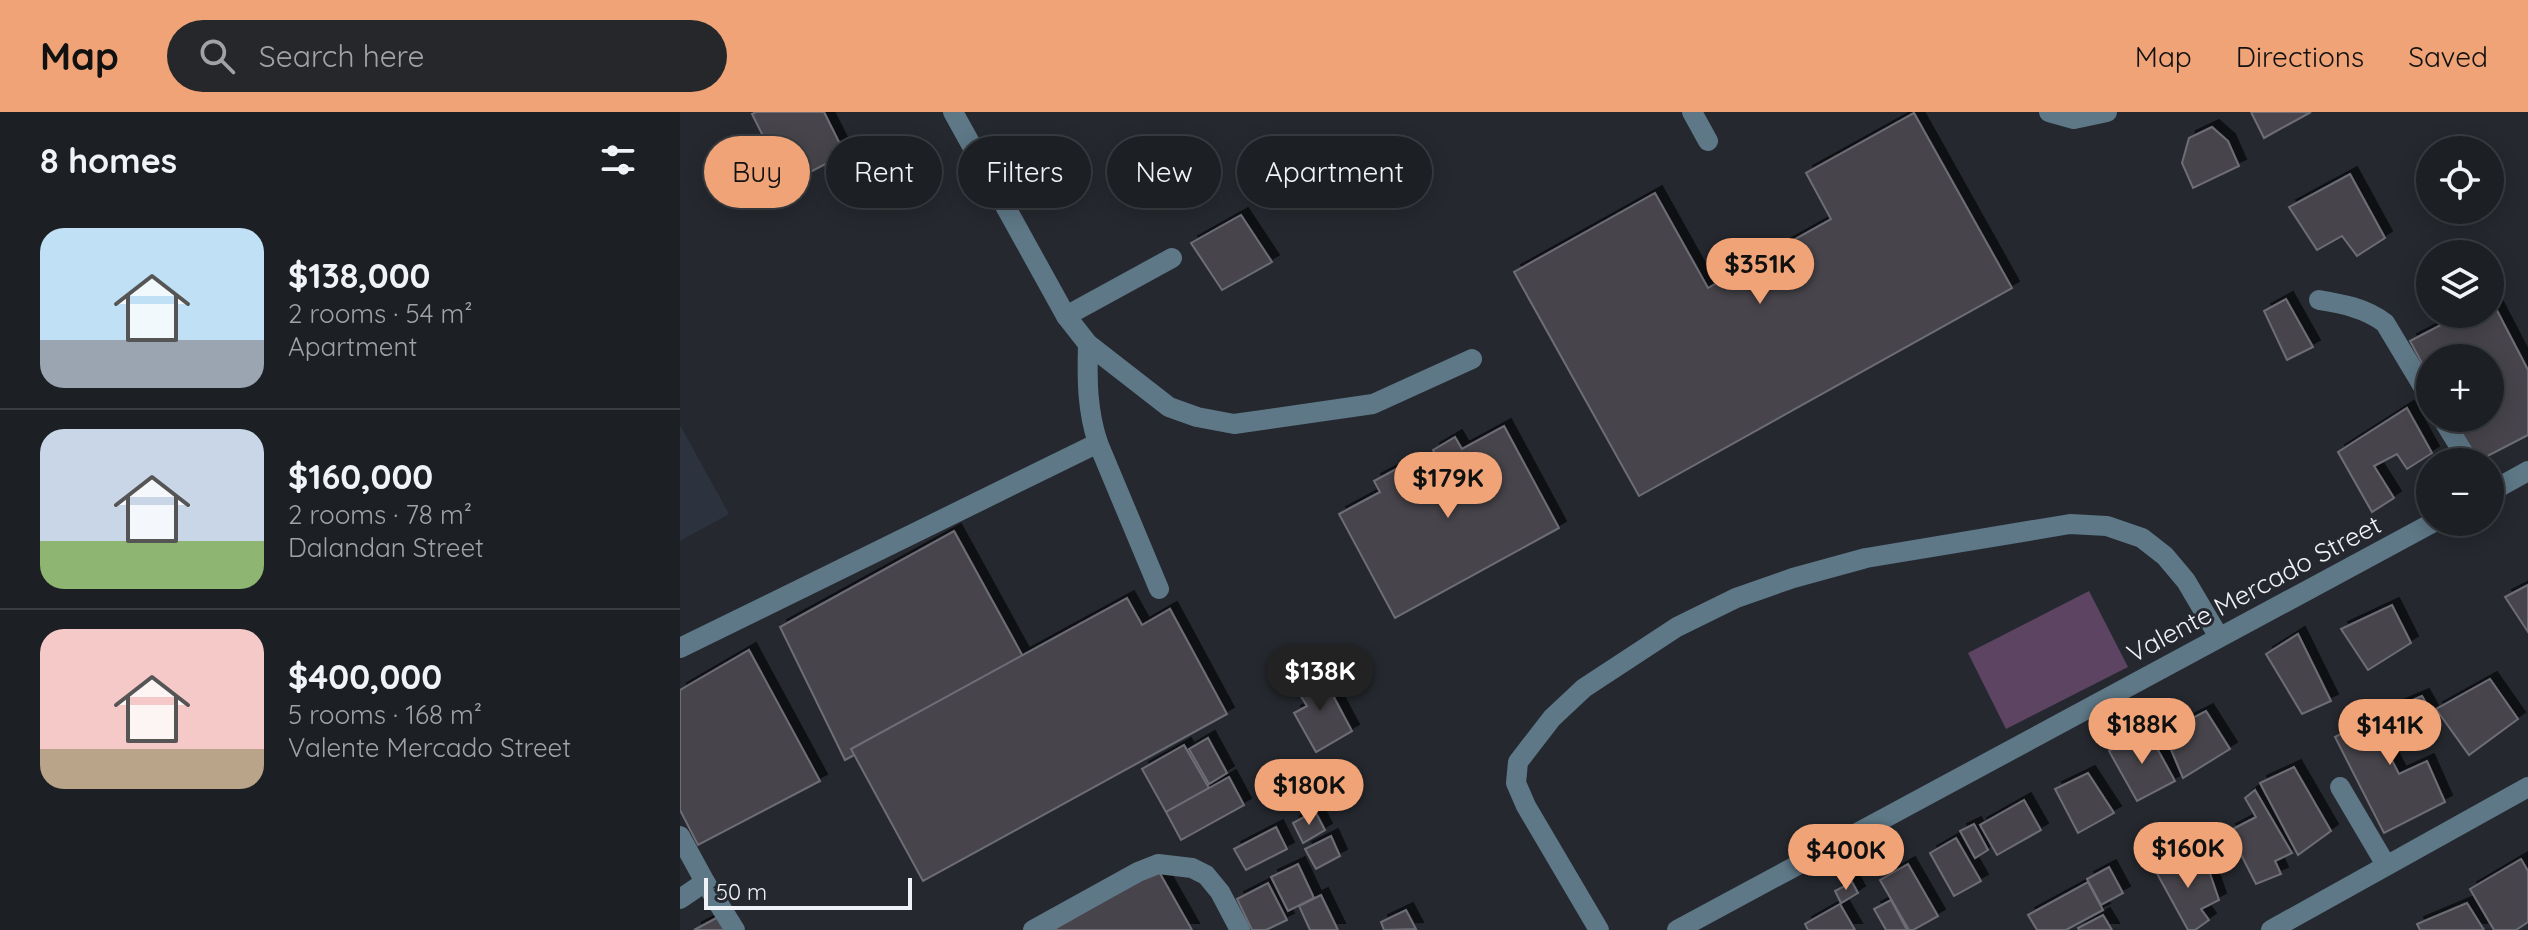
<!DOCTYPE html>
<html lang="en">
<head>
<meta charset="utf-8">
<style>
	body { margin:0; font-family:Quicksand,sans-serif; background:#25272b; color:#f1f3f6; height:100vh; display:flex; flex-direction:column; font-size:30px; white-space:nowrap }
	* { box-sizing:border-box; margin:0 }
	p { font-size:26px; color:#a0a2a6 }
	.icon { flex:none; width:44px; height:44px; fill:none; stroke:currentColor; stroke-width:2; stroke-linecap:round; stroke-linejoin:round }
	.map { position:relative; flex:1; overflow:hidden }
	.side { display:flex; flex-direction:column; background:#1c1f23; width:680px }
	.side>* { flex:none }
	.hud { position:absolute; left:24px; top:24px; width:760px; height:72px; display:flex; gap:16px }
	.tools { position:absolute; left:1736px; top:24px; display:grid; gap:16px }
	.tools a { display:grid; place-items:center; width:88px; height:88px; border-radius:50%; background:#1c1f23; box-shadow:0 4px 20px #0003,0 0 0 2px #3a3d41; font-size:40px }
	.scale { position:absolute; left:24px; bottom:20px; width:208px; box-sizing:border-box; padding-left:8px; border:4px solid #eff2f6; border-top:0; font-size:22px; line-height:28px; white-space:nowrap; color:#eff2f6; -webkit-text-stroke:6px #25292f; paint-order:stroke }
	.price { position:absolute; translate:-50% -68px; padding:0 18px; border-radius:28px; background:#efa376; color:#111; font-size:26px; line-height:52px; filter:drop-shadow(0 2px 4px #0008) }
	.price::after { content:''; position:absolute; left:50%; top:48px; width:24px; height:18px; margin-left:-12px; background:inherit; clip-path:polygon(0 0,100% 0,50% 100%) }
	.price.current { background:#222; color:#fff }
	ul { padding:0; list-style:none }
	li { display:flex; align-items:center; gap:24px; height:200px; padding:0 40px }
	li+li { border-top:2px solid #3a3d41 }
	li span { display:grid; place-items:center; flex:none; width:224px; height:160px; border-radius:24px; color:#555 }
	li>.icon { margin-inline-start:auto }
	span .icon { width:96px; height:96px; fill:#fffc; stroke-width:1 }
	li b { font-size:34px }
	h2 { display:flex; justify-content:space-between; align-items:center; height:96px; padding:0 40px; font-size:34px }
	.pill { padding:0 28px; border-radius:36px; background:#1c1f23; box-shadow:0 4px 20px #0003,0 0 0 2px #3a3d41; font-size:28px; line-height:72px }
	.pill.current { background:#efa376; color:#111 }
	header { display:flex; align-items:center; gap:48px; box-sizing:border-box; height:112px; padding:0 40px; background:#efa376; color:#111 }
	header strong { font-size:38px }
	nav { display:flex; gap:44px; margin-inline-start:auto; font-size:28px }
	.search { width:560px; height:72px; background:#25272b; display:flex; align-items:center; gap:20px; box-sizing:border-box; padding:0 28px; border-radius:44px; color:#a0a2a6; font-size:30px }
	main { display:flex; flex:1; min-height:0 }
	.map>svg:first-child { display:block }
	.built { fill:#2c323e }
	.green { fill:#5d4462 }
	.building { fill:#46454c; stroke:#6e6d75; stroke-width:2; filter:url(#shadow) }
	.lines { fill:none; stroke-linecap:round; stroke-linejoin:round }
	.minor { stroke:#5e7887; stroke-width:20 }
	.labels { text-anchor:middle; stroke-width:6; stroke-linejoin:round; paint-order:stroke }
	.street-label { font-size:26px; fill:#eff2f6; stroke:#25292f }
</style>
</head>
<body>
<header>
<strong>Map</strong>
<div class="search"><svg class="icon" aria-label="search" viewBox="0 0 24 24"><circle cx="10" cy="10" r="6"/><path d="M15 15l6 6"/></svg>Search here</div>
<nav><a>Map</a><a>Directions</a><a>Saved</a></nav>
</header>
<main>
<section class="side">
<h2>8 homes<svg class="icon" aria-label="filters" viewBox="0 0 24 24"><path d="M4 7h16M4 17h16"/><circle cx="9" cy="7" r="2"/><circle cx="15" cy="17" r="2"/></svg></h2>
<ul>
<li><span style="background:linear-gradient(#bfe0f5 70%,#9aa5b1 0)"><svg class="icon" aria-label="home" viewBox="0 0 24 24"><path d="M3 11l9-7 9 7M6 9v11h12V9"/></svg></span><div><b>$138,000</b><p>2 rooms · 54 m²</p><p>Apartment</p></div></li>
<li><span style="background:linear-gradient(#c9d6e8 70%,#8fb573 0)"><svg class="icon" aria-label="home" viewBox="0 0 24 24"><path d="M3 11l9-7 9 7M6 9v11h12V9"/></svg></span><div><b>$160,000</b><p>2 rooms · 78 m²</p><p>Dalandan Street</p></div></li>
<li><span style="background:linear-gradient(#f6c9c9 75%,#b9a48a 0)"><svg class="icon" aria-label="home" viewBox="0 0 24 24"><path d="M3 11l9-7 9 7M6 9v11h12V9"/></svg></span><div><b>$400,000</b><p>5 rooms · 168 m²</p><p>Valente Mercado Street</p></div></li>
</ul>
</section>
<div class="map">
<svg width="1848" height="818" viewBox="0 0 1848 818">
	<defs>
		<filter id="shadow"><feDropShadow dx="7" dy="-7" stdDeviation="0" flood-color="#0009"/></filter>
	</defs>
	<rect width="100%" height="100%" fill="#25292f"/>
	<polygon class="built" points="0,313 49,402 0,429"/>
	<polygon class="green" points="1409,479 1448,555 1326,617 1288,541"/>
	<g class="building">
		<polygon points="76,0 144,0 165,42 107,72 72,2"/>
		<polygon points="1571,0 1631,0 1584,26"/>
		<polygon points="1234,1 1332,176 959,384 834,160 975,81 1028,176 1151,107 1126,61"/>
		<polygon points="1532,15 1548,29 1559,54 1513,76 1502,51 1509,26"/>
		<polygon points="1670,62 1705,126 1677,144 1662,124 1637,138 1609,95"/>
		<polygon points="561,103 592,150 542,178 511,131"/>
		<polygon points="1606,187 1633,235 1607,248 1584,199"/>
		<polygon points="1811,187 1848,258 1848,323 1796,350 1771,306 1810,306 1810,246 1750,246 1750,266 1730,229 1782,202 1810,202"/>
		<polygon points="1727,296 1752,341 1727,357 1717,342 1694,354 1714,386 1692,400 1658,340"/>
		<polygon points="824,314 879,416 715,506 659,402 700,380 694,369 718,356 724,367 759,349 753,338 775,325 782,337"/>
		<polygon points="274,419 346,550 165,648 100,515"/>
		<polygon points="1848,473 1848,520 1825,485"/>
		<polygon points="447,486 462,513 490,497 547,602 243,769 171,637"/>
		<polygon points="1712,493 1731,531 1688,558 1661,517"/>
		<polygon points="1618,522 1651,589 1622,602 1586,542"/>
		<polygon points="69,538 140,669 18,733 0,698 0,578"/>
		<polygon points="640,559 672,619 636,640 614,601 627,594 614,573"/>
		<polygon points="1810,567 1838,607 1789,643 1756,597"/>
		<polygon points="1742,584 1752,602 1703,631 1719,662 1747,649 1765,690 1704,721 1655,625 1693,605"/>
		<polygon points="1526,599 1550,637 1503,666 1484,621"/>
		<polygon points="1467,618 1495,669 1457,689 1429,639"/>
		<polygon points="528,626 547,661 529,672 509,637"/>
		<polygon points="504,633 529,676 486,700 462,657"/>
		<polygon points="1614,655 1651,719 1618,743 1580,671"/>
		<polygon points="1408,661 1434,701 1398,721 1375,677"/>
		<polygon points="549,665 564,693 501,728 486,700"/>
		<polygon points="1575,678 1612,741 1595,749 1601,762 1576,772 1549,719 1576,705 1565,686"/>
		<polygon points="1344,688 1361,718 1317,743 1300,713"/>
		<polygon points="635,699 645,718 623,731 613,711"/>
		<polygon points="1294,712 1308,738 1295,746 1280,719"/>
		<polygon points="596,715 607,737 566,758 554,737"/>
		<polygon points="651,724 660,744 636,757 625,737"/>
		<polygon points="1276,726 1301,769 1274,784 1250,741"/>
		<polygon points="1502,743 1508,762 1526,750 1539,788 1521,797 1529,808 1515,818 1508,818 1474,756"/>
		<polygon points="1841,747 1848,759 1848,810 1836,818 1814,818 1790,777"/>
		<polygon points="618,752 634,786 608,799 591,765"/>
		<polygon points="1228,752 1258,804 1233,818 1229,818 1200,768"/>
		<polygon points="1429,755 1443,781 1421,793 1407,767"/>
		<polygon points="478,758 512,818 373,818"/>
		<polygon points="1172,770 1178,781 1161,791 1155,779"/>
		<polygon points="1408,770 1423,798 1386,818 1357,818 1348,803"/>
		<polygon points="588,771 607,808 586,818 572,818 557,787"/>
		<polygon points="641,783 658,818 630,818 619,794"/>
		<polygon points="1211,788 1227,818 1206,818 1194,797"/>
		<polygon points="1787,791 1804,818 1740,818 1737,812"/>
		<polygon points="1160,792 1175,818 1128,818 1125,812"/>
		<polygon points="726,798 736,817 704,818 701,810"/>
		<polygon points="1423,803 1432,818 1399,818 1398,816"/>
		<polygon points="40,804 48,818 14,818"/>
	</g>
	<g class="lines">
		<g class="minor">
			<polyline points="273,0 386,204 408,232 489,295 517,305 554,312 693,292 792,247"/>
			<polyline points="1012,0 1028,29"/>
			<polyline points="1369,0 1394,7 1427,0"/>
			<path d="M 1639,188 C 1663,192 1685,196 1705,211 L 1750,286"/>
			<polyline points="386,204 492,146"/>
			<path d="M 408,232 C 407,267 407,298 418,331"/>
			<polyline points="1762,306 1789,350"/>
			<polyline points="1810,380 1848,359"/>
			<polyline points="0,536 418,331 479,477"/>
			<polyline points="1660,675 1706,753"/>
			<polyline points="0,724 25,770 0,787"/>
			<polyline points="25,770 55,818"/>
			<polyline points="353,818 458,760 478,752 512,756 526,763 540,780 560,818"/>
			<polyline points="919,818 846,694 836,671 838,650 872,606 904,576 997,515 1056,486 1113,466 1186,446 1390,412 1427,414 1462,426 1485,444 1506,469 1539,525"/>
			<polyline points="997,818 1754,410"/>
			<polyline points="1591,818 1848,675"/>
		</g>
	</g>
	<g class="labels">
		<g class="street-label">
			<text transform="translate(1574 477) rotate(-28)" y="9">Valente Mercado Street</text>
		</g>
	</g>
</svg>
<div class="tools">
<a><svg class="icon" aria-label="locate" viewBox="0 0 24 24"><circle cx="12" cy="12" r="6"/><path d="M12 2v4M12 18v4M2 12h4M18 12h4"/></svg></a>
<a><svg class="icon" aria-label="layers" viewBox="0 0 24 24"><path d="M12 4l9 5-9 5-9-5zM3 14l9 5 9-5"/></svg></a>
<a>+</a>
<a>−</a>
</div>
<div class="scale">50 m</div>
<b class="price" style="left:1080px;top:194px">$351K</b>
<b class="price" style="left:768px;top:408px">$179K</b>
<b class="price current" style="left:640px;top:601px">$138K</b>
<b class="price" style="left:1462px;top:654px">$188K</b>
<b class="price" style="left:1710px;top:655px">$141K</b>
<b class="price" style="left:629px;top:715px">$180K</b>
<b class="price" style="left:1508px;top:778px">$160K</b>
<b class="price" style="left:1166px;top:780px">$400K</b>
<div class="hud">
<a class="pill current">Buy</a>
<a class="pill">Rent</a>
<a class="pill">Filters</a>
<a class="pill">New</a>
<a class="pill">Apartment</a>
</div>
</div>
</main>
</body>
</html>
